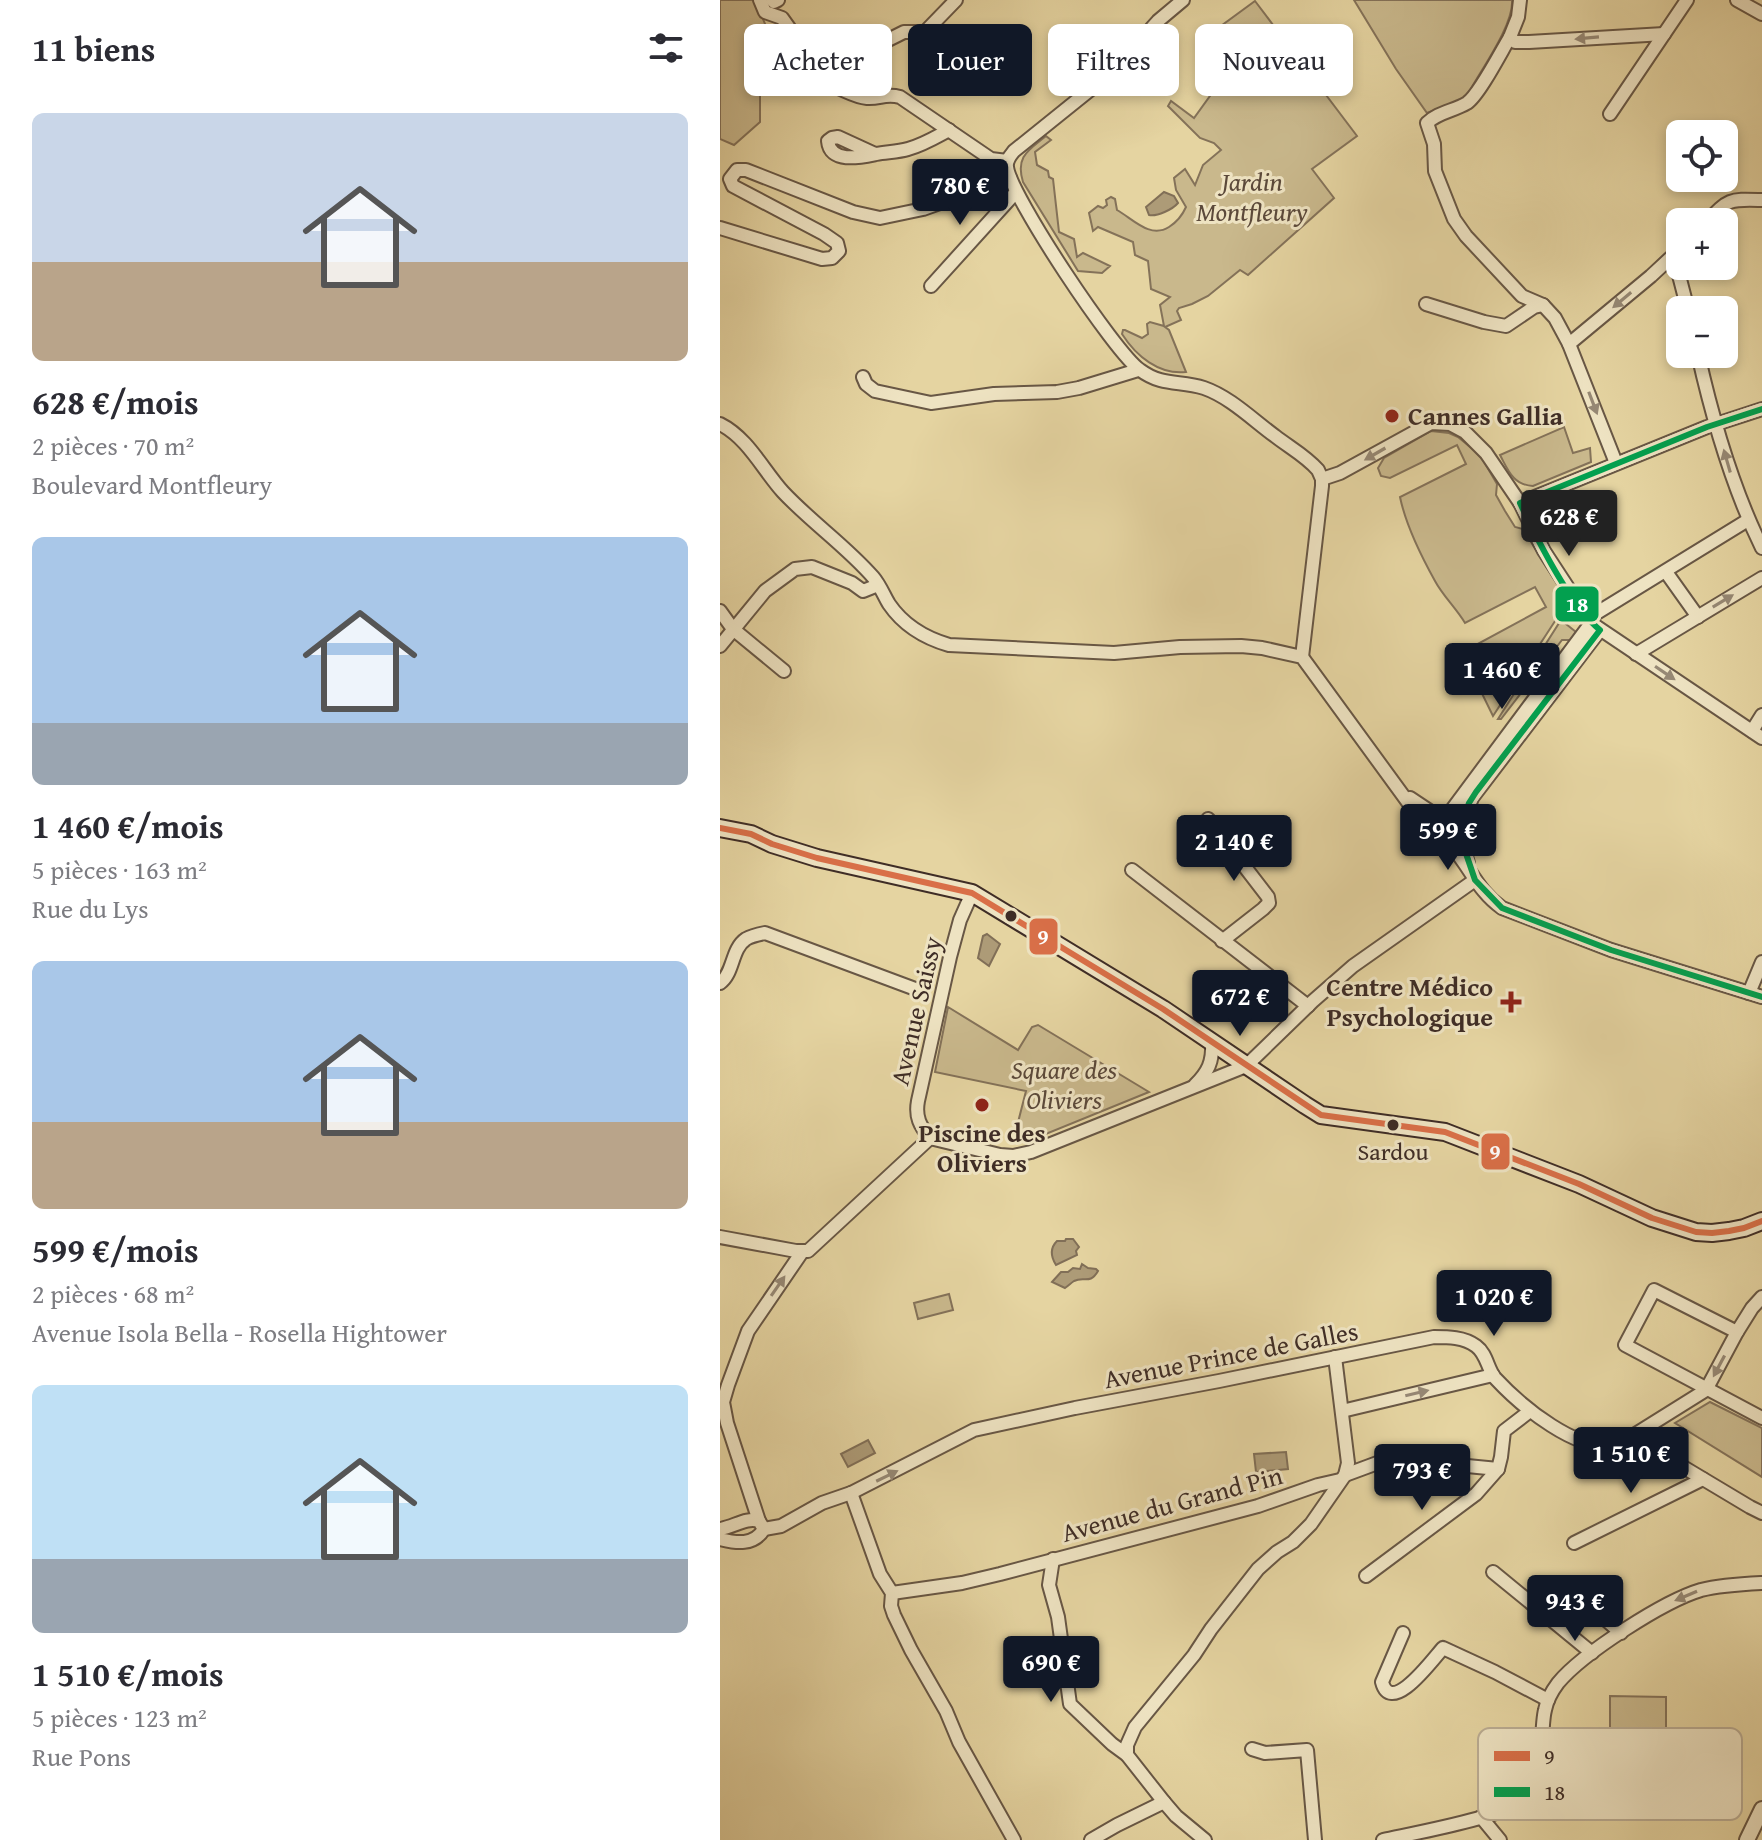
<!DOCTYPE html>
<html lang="fr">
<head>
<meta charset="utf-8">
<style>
	body { margin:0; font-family:"Gentium Book Plus",serif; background:#f2f2f3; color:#2b2b33; height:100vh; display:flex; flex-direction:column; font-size:30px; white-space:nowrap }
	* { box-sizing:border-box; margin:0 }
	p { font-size:26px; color:#7c7c81 }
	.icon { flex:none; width:44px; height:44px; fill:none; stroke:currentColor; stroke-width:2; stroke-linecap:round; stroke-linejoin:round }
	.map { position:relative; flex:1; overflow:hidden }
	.drawer { display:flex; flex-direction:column; background:#fff; width:720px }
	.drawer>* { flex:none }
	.hud { position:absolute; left:24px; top:24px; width:760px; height:72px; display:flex; gap:16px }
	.buttons { position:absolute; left:946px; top:120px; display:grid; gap:16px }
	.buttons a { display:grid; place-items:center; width:72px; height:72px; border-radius:12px; background:#fff; box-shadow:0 4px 12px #0003; font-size:40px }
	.price { position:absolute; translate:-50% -68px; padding:0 18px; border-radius:8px; background:#111827; color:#fff; font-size:26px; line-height:52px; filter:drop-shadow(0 2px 4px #0008) }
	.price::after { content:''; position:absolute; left:50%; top:48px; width:24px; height:18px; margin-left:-12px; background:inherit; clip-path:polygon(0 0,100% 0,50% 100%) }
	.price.on { background:#222; color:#fff }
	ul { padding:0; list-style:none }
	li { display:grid; align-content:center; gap:16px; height:424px; padding:0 32px }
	li span { display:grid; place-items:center; height:248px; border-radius:12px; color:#555 }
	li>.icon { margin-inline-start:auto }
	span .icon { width:144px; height:144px; fill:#fffc; stroke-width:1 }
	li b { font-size:34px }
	h2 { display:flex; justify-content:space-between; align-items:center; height:96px; padding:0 32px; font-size:34px }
	.chip { padding:0 28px; border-radius:12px; background:#fff; box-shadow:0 4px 12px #0003; font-size:28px; line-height:72px }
	.chip.on { background:#111827; color:#fff }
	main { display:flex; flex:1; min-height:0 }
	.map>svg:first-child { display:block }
	.green { fill:#c9b88c; stroke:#847259; stroke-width:2 }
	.water { fill:#ad9b77; stroke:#816f57; stroke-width:2 }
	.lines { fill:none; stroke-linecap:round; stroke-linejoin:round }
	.minor-casing { stroke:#685745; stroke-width:16 }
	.tertiary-casing { stroke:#685745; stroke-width:18 }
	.secondary-casing { stroke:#3f2d26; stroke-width:20 }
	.minor { stroke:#eee3c2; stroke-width:12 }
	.tertiary { stroke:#eee3c2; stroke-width:14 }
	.secondary { stroke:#eee3c2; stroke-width:16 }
	.bus-1-casing { stroke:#eee3c2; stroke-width:12 }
	.bus-2-casing { stroke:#eee3c2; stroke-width:12 }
	.bus-1 { stroke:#d96f48; stroke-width:6 }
	.bus-2 { stroke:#03a04f; stroke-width:6 }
	.oneway { fill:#968874 }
	.poi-dot { fill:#8f2418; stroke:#eee3c2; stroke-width:3 }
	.bus-dot { fill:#3f2d26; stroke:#eee3c2; stroke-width:3 }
	.labels { text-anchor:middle; stroke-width:6; stroke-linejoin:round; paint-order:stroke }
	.bus-label { font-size:24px; fill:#3f2d26; stroke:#eee3c2 }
	.park-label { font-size:26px; font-style:italic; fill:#5b493a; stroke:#eee3c2 }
	.poi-label { font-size:26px; font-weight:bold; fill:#3f2d26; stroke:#eee3c2; text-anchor:start }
	.street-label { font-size:26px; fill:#3f2d26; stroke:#eee3c2 }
	.key { fill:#eee3c2; stroke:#baac93; stroke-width:2 }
	.key-label { font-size:22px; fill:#3f2d26 }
	.line-badge { stroke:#eee3c2; stroke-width:3 }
	.badge-label { font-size:22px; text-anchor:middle; font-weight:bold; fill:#fff }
</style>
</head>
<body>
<main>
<section class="drawer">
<h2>11 biens<svg class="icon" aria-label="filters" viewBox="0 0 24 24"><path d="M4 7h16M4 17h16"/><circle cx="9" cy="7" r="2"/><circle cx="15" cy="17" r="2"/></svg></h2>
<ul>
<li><span style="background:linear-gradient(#c9d6e8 60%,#b9a48a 0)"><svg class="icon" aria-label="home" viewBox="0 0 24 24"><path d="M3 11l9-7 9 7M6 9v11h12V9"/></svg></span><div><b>628 €/mois</b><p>2 pièces · 70 m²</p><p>Boulevard Montfleury</p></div></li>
<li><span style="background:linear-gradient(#a9c7e8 75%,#9aa5b1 0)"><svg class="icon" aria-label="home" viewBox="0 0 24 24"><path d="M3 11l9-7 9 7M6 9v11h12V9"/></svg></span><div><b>1 460 €/mois</b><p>5 pièces · 163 m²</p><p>Rue du Lys</p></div></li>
<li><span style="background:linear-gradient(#a9c7e8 65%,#b9a48a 0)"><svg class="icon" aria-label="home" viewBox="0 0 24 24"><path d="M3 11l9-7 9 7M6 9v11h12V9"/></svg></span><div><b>599 €/mois</b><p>2 pièces · 68 m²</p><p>Avenue Isola Bella - Rosella Hightower</p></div></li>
<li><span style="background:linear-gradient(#bfe0f5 70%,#9aa5b1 0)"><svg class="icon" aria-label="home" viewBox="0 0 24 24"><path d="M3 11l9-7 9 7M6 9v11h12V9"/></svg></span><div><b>1 510 €/mois</b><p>5 pièces · 123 m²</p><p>Rue Pons</p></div></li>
</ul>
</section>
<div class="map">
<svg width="1042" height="1840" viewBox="0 0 1042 1840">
	<rect width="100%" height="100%" fill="#e5d4a1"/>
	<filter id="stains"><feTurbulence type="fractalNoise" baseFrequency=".0025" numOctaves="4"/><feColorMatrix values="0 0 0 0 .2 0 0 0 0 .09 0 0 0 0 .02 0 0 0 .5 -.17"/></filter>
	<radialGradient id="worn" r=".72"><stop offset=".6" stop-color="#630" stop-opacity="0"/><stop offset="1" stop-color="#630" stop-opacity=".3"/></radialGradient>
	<g class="green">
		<polygon points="0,0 35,0 48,31 40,77 40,122 14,145 0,139"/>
		<path d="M 634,0 L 792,0 C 794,25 760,71 748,94 L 742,100 L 707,113 L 676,69 Z"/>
		<path d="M 535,1 L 637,136 L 592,169 L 614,198 L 528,275 L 520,270 L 488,296 L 472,304 L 459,308 L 457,311 L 461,320 L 445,327 L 449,330 L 466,372 C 439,375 416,356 402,334 L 403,330 L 405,330 L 422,338 L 428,334 L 427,324 L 430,322 L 444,326 L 440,305 L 450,297 L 431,289 L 428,261 L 415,255 L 413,242 L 378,227 L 373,231 L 369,213 L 378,206 L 383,208 L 387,205 L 386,200 L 391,197 L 395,199 L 397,210 C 413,219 430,239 449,227 C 457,222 462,216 466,207 L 456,190 L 454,178 L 465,169 L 475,185 L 483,165 L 501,150 L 494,143 L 480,138 L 448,106 L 451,101 L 474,118 L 513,64 L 490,34 Z"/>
		<path d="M 326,136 L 331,140 L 315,152 L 317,165 L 328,171 L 329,177 L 333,179 L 339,232 L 354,239 L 357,257 L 363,253 L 390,266 L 382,273 L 358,271 L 303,182 C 295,156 309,150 326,136 Z"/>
		<path d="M 844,427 L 853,453 L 870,448 L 871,462 L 813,486 C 793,485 788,470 780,455 Z"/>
		<path d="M 711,431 L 729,433 L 738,437 L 755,451 L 763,460 L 777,484 L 776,495 L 785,511 L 795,527 L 803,529 L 848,602 L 837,610 L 839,615 L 773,716 L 750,669 C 747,661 747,655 752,647 L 826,607 L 815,587 L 745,623 C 736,608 723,596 715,581 C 700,554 686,526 680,497 L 746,464 L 737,445 L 670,478 L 661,476 L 658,468 L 664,458 Z"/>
		<polygon points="841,620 856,632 852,640 842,640 781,719 778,719"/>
		<polygon points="228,1007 298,1050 312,1027 318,1025 429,1092 316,1138 295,1134 306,1091 215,1072"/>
		<polygon points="229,1294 233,1310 198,1319 194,1303"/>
		<polygon points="990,1402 1042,1428 1042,1477 955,1423"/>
		<polygon points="890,1696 946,1697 946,1783 890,1782"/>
	</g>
	<g class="water">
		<path d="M 444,192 L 454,196 L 458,203 C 453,209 437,217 429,215 L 426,207 Z"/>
		<polygon points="267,934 280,944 269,966 258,958 263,936"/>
		<path d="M 346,1239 L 353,1239 L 359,1247 L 356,1251 L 357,1255 L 336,1265 C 331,1257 330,1248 337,1241 L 345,1241 Z"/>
		<path d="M 362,1264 L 368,1268 L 376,1269 L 378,1271 C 370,1285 364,1276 354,1281 C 351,1283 348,1286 345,1288 L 332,1282 L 341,1272 L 348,1272 L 353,1268 L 360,1269 Z"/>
		<polygon points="148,1440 155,1453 128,1467 121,1454"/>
		<polygon points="566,1452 568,1469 536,1472 534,1454"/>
	</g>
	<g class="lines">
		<defs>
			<g id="minor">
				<path d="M 40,0 L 45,12 L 62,18 L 77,39 L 94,53 L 121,67 L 147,75 L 152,81 L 151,85 L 146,87 L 106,74 L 105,79 C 112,86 136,97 147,98 C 160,99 165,93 180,97 L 271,159 L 287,161"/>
				<polyline points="52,0 54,2 58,0"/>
				<path d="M 463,0 L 438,21 L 391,73 L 294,151 C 290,156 286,160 287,167 C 290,195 395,353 420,370 C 443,387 460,380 484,388 C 510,397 533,420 555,436 C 569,447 586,456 598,470 L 602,479 L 602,486 L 582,657"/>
				<polyline points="800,0 798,17 790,37 795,42 809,42 944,34"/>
				<polyline points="1017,0 1042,14"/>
				<path d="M 790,37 C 781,52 759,95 747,103 C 734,111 718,112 707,123 L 714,144 L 715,171 L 734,219 L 746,236 L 802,296 L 823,305 L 835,318 L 849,344 L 896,463"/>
				<polyline points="121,67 148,50 184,32 205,32 236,0"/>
				<polyline points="890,114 967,0"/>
				<path d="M 155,154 L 118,137 L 112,138 L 108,141 C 110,164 141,157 156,154 C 167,152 178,152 188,149 C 203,145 216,137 229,130"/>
				<path d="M 987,222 C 1009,198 1010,199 1042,200"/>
				<polyline points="0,228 102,259 112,258 119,251 117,243 104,234 13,186 10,179 17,170 26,170 133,212 160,218 203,209 290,178"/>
				<polyline points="954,256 968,310"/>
				<polyline points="211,286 296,192"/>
				<polyline points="706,304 764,322 786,326 814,307 823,305"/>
				<polyline points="849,344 931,276 960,249"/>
				<path d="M 978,354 C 993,421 1012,487 1042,548"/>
				<polyline points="143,377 146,384 155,391 211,403 274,394 337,392 359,388 418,370"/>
				<path d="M 0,424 C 28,438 43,470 63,492 C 91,522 126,546 153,577 C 160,585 164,596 169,604 C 184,626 205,638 229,645 L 394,653 L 460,647 L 521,646 L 542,648 L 582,657 L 690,805 L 696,813 L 715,830"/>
				<polyline points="602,479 620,473 711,423 730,424 745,432 766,453 800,503 824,551 871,623 1042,738"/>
				<polyline points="800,503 987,427 1042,409"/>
				<polyline points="946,572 978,617"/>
				<polyline points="0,611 13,629 64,671"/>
				<polyline points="867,619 1028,520"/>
				<polyline points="0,646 45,591 75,569 92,567 132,583 143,591 158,585"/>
				<polyline points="916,654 1042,578"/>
				<polyline points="1032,731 1042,715"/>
				<polyline points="690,798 723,820"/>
				<polyline points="488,819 548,897 549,903 543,909 502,941"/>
				<polyline points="725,819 871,623"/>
				<path d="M 727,843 L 735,840 L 739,830 L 735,821 C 727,817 721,819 716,826 L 717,837 C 723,842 728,843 733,848 C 751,869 758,891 782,908 L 891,950 L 1042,997"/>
				<polyline points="748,863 739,833 752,798 880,630"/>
				<polyline points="412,870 588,1006"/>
				<path d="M 0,983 C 14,973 11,949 26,939 C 31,936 40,934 45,933 L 198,990"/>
				<polyline points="1029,993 1042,962"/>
				<path d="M 475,1085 C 488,1072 493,1062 492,1043"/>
				<polyline points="210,1138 280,1155 293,1156 311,1152 526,1066 593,1001 633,966 755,880"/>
				<path d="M 210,1138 C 200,1126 195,1117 198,1101 L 230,957 L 240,920 L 252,893"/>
				<polyline points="0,1237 76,1251 88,1251 210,1138"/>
				<polyline points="1017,1332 934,1290 905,1345 1042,1418"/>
				<polyline points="622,1411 773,1375"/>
				<polyline points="913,1437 1030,1507 1042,1513"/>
				<polyline points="625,1475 679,1455 737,1465 778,1469 781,1457 784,1431 810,1411"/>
				<polyline points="131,1493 160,1574 172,1593 171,1606 174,1615 191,1650 226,1711 239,1742 294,1840"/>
				<polyline points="39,1521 7,1423 3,1402 8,1385 28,1331 82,1252"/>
				<path d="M 0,1529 C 14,1527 26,1517 39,1521 L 44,1529 C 34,1546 16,1543 0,1539"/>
				<path d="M 44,1529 L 61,1526 L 102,1503 L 131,1493 L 254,1430 L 355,1408 L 499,1381 L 714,1337 C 728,1337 744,1337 756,1346 C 767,1354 767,1368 775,1378 C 801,1406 858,1454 898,1445 L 986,1390 L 1017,1332 L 1032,1308 L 1042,1297"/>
				<polyline points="854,1543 983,1479"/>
				<polyline points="333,1559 329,1585 338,1617 350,1704 392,1744 407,1755 444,1802"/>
				<polyline points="773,1572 872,1653"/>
				<polyline points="646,1576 756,1494 778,1469"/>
				<polyline points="172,1593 242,1583 280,1574 538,1506 598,1485 620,1480"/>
				<polyline points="855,1593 901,1633"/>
				<path d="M 683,1633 L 662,1682 C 671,1717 713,1659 723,1648 L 775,1672 L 828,1700"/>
				<polyline points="532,1749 545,1753 587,1750 595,1840"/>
				<polyline points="407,1755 407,1745 415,1727 474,1655 491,1629 538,1569 557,1552 573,1542 591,1524 625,1475 628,1463 615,1357"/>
				<polyline points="761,1817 780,1840"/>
				<polyline points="371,1840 397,1825 444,1802 456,1816 485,1840"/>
				<path d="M 663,1840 C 694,1833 796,1815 814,1794 C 824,1782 820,1729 825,1710 C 827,1700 832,1691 838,1683 C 863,1653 944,1601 981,1590 C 1001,1585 1022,1584 1042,1583"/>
			</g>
			<polyline id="tertiary" points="1027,1840 1042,1809"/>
			<polyline id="secondary" points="0,828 31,834 52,844 97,858 252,893 443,1009 585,1105 601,1115 725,1132 859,1184 932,1218 976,1232 992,1233 1009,1231 1024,1228 1042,1221"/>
		</defs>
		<use href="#minor" class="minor-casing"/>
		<use href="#tertiary" class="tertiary-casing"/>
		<use href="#secondary" class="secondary-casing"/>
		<use href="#minor" class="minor"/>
		<use href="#tertiary" class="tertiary"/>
		<use href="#secondary" class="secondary"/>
		<defs>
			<polyline id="bus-1" points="0,828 31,834 52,844 97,858 252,893 443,1009 601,1115 725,1132 859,1184 932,1218 976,1232 992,1233 1009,1231 1024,1228 1042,1221"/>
			<path id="bus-2" d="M 1042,409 L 987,427 L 800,503 C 817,539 850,606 880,630 L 756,792 L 749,803 L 739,833 L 755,880 L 782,908 L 891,950 L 1042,997"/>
		</defs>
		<use href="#bus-1" class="bus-1-casing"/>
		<use href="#bus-2" class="bus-2-casing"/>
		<use href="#bus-1" class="bus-1"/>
		<use href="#bus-2" class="bus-2"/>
	</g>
	<defs><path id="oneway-solid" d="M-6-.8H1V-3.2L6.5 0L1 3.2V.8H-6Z" transform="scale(2)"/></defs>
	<g class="oneway">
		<use href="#oneway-solid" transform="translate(867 38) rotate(175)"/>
		<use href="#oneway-solid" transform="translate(902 300) rotate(140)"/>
		<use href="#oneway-solid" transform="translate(873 403) rotate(69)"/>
		<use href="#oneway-solid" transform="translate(655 454) rotate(150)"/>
		<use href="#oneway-solid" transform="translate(1007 461) rotate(-106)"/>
		<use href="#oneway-solid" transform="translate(1003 601) rotate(-31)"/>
		<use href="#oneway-solid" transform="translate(945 673) rotate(34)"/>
		<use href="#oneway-solid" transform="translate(58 1286) rotate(-55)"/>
		<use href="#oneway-solid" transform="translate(999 1366) rotate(118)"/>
		<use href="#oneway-solid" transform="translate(697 1393) rotate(-13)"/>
		<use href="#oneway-solid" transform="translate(167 1476) rotate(-26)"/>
		<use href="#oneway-solid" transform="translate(966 1596) rotate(157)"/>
	</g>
	<g class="poi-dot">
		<circle cx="672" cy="416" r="8"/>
		<path d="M787 990h8v8h8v8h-8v8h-8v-8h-8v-8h8z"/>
		<circle cx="262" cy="1105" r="8"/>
	</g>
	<g class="bus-dot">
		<circle cx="291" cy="916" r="7"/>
		<circle cx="673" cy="1125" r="7"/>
	</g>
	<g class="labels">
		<g class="bus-label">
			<text x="673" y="1160">Sardou</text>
		</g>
		<g class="park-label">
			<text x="532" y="191">Jardin<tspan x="532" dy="30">Montfleury</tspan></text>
			<text x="344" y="1079">Square des<tspan x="344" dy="30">Oliviers</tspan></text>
		</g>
		<g class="poi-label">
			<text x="688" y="425">Cannes Gallia</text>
			<text x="773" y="996" text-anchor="end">Centre Médico<tspan x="773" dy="30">Psychologique</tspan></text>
			<text x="262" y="1142" text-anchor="middle">Piscine des<tspan x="262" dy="30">Oliviers</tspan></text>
		</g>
		<g class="street-label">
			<text transform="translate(196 1011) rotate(-77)" y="9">Avenue Saissy</text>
			<text transform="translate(511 1355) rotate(-11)" y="9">Avenue Prince de Galles</text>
			<text transform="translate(452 1504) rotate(-15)" y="9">Avenue du Grand Pin</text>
		</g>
	</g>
	<rect x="758" y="1728" width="264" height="92" rx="12" class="key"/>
	<rect x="774" y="1751" width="36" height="10" fill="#d96f48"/>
	<rect x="774" y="1787" width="36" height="10" fill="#03a04f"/>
	<g class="key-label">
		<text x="824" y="1764">9</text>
		<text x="824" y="1800">18</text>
	</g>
	<g class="line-badge">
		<rect x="834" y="585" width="46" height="38" rx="8" fill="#03a04f"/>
		<rect x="308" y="917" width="31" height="39" rx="8" fill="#d96f48"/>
		<rect x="760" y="1132" width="31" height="39" rx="8" fill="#d96f48"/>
	</g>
	<g class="badge-label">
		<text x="857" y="612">18</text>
		<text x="323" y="944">9</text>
		<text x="775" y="1159">9</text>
	</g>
	<rect width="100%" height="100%" filter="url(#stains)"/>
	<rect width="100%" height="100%" fill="url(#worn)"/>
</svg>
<div class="buttons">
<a><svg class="icon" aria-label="locate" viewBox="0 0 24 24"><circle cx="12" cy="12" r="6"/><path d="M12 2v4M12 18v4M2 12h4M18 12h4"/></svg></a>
<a>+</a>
<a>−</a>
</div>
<b class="price" style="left:240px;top:227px">780 €</b>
<b class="price on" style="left:849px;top:558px">628 €</b>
<b class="price" style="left:782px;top:711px">1 460 €</b>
<b class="price" style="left:728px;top:872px">599 €</b>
<b class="price" style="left:514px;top:883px">2 140 €</b>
<b class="price" style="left:520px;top:1038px">672 €</b>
<b class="price" style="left:774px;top:1338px">1 020 €</b>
<b class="price" style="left:911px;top:1495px">1 510 €</b>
<b class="price" style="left:702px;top:1512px">793 €</b>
<b class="price" style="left:855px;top:1643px">943 €</b>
<b class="price" style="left:331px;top:1704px">690 €</b>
<div class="hud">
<a class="chip">Acheter</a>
<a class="chip on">Louer</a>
<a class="chip">Filtres</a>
<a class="chip">Nouveau</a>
</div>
</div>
</main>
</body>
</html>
